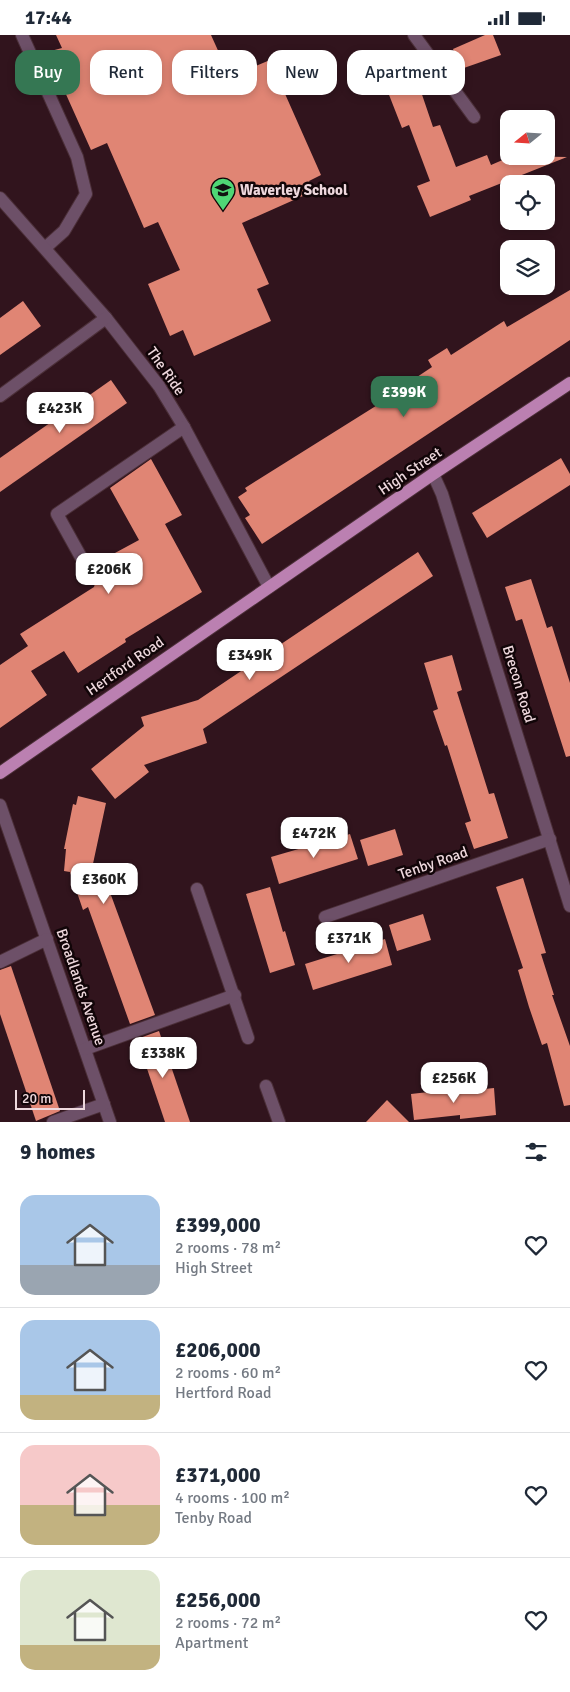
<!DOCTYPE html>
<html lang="en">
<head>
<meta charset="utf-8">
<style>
	body { margin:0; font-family:Signika,sans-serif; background:#f2f2f3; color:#1f2937; height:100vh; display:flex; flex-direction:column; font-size:19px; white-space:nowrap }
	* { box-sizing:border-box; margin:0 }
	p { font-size:16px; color:#747a83 }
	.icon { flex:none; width:28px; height:28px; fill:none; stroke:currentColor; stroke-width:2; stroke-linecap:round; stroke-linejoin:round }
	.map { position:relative; height:1087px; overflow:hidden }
	.panel { display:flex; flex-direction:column; background:#fff; flex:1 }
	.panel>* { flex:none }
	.hud { position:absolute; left:15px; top:15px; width:540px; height:45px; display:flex; gap:10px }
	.needle { width:32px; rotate:252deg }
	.tools { position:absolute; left:500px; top:75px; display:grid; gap:10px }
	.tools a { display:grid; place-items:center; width:55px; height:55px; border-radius:10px; background:#fff; box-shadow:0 2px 8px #0003; font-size:25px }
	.scale { position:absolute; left:15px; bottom:12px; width:70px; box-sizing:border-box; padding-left:5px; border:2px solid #eed8dd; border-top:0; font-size:14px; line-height:18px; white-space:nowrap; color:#eed8dd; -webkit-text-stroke:4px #110508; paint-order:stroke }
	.price { position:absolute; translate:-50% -42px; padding:0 11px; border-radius:10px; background:#fff; color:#222; font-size:16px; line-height:32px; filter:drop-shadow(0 1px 2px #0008) }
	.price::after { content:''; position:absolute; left:50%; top:30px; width:15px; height:11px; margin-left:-8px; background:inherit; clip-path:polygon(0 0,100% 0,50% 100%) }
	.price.active { background:#357753; color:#fff }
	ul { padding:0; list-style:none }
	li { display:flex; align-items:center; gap:15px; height:125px; padding:0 20px }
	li+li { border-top:1px solid #e0e1e3 }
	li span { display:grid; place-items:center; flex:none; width:140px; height:100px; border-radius:15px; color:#555 }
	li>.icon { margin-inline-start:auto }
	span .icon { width:60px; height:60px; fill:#fffc; stroke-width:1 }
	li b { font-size:21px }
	h2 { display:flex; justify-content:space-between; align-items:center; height:60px; padding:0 20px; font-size:21px }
	.tag { padding:0 18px; border-radius:15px; background:#fff; box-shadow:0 2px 8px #0003; font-size:18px; line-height:45px }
	.tag.active { background:#357753; color:#fff }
	.status { display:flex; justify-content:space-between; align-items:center; height:35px; padding:0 25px; background:#fff; direction:ltr }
	.status svg { height:14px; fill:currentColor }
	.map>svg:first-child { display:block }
	.building { fill:#e08574 }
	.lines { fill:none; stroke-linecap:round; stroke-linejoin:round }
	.minor-casing { stroke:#4b2f38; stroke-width:14 }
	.major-casing { stroke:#4b2f38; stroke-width:14 }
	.minor { stroke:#6d5068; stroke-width:12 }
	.major { stroke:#bb80b1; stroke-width:12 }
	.labels { text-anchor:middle; stroke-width:5; stroke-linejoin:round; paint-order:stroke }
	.poi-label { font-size:15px; font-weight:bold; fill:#eed8dd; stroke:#110508; text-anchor:start }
	.street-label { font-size:15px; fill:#eed8dd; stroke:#110508 }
</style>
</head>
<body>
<div class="status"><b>17:44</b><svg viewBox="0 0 49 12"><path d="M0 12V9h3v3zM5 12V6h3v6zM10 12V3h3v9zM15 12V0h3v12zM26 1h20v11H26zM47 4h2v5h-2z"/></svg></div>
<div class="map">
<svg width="570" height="1087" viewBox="0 0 570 1087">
	<rect width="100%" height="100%" fill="#31141d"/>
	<g class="building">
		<polygon points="56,0 211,0 230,42 270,25 321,140 309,146 314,156 242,188 269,249 257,254 271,286 194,321 183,295 170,301 148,249 180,235 158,187 144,193 107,108 91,115 47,17 62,13"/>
		<polygon points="485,0 493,0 501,20 461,34 453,14"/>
		<polygon points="414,36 433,92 440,90 456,132 487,120 491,130 512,121 567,122 469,161 471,165 430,182 417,151 430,146 409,90 402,93 384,47"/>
		<polygon points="570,255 570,305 262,509 245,483 250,480 238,462 247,456 245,453 379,369 378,368 432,332 428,325 447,313 451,320 504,286 507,292"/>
		<polygon points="23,266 41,291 0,320 0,283"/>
		<polygon points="111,345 127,368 0,457 0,423"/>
		<polygon points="561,423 570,439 570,450 487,503 472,478"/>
		<polygon points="151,424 182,480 165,489 202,557 125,604 126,607 78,638 64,616 31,636 47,660 0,693 0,630 28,611 20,599 94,552 102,525 139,505 110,453"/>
		<polygon points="418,517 433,541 203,694 207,708 144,730 149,737 115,764 91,734 144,691 141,682 198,665"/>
		<polygon points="531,544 547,593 552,591 570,648 570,721 566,722 522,584 516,586 505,552"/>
		<polygon points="452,620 462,655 457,657 489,759 494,758 508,803 474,814 465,788 471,786 447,710 445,711 433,676 438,674 424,628"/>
		<polygon points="78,761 106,768 91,838 112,830 118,848 108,852 155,980 130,989 88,872 83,875 70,837 64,836 66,814 64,814 73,769 76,770"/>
		<polygon points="395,794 403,820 368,831 360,805"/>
		<polygon points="350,799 358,824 279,849 271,822"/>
		<polygon points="523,843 546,918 541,919 554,960 552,960 570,1011 570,1070 564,1071 547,1008 542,1010 529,972 518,935 523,933 496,852"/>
		<polygon points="270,852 283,897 285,896 295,930 270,938 246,859"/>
		<polygon points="423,879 431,905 397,916 389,890"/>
		<polygon points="385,904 392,930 313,955 305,929"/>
		<polygon points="11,931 60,1076 36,1086 0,979 0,935"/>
		<polygon points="159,996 190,1087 165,1087 137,1004"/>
		<polygon points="494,1053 496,1080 460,1084 460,1080 414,1085 411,1059 446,1055 446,1058"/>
		<polygon points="387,1065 409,1087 366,1087"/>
	</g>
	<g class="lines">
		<defs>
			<g id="minor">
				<polyline points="22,0 77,122 86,159 64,196 45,213"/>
				<polyline points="414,0 474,82"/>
				<polyline points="0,163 106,283 159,351 184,392 269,552"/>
				<polyline points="0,361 106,283"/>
				<polyline points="433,439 442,459 570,871"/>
				<polyline points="82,524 57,479 184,392"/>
				<polyline points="0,770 110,1087"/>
				<polyline points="197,854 248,1003"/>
				<polyline points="325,882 550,804"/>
				<polyline points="0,927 47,904"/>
				<polyline points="85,1014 235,960"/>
				<polyline points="266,1051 279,1087"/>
				<polyline points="53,1087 104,1069"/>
			</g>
			<polyline id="major" points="0,738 433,439 570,348"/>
		</defs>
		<use href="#minor" class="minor-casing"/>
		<use href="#major" class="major-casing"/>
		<use href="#minor" class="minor"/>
		<use href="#major" class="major"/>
	</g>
	<defs>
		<symbol id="school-pin" viewBox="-11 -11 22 30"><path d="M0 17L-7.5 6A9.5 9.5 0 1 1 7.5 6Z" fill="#4fd675" stroke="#110508"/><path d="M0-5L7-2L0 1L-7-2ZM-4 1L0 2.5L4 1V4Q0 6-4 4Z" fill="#111"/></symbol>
	</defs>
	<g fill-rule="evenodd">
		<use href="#school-pin" x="209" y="141" width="28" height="38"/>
	</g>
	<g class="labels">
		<g class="poi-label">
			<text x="240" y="160">Waverley School</text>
		</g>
		<g class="street-label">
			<text transform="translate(166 336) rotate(55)" y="5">The Ride</text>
			<text transform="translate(410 436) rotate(-34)" y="5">High Street</text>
			<text transform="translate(125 631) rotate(-35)" y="5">Hertford Road</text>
			<text transform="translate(519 649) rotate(73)" y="5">Brecon Road</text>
			<text transform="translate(433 828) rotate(-19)" y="5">Tenby Road</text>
			<text transform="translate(81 952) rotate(71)" y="5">Broadlands Avenue</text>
		</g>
	</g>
</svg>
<div class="tools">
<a><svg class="needle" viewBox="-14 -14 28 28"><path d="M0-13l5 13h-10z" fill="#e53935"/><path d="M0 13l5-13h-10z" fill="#747a83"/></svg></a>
<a><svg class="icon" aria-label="locate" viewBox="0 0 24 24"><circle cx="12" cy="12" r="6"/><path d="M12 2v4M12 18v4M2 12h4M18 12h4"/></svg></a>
<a><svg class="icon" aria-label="layers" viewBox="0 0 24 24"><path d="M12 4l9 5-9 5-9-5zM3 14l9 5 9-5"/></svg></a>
</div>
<div class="scale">20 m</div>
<b class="price active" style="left:404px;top:383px">£399K</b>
<b class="price" style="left:60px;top:399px">£423K</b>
<b class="price" style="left:109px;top:560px">£206K</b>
<b class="price" style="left:250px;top:646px">£349K</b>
<b class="price" style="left:314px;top:824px">£472K</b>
<b class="price" style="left:104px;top:870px">£360K</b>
<b class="price" style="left:349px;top:929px">£371K</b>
<b class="price" style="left:163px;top:1044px">£338K</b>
<b class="price" style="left:454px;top:1069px">£256K</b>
<div class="hud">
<a class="tag active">Buy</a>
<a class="tag">Rent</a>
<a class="tag">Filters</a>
<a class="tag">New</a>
<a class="tag">Apartment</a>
</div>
</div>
<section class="panel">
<h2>9 homes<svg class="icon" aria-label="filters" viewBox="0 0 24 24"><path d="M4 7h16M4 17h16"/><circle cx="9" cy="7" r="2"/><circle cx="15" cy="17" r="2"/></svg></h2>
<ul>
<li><span style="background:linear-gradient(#a9c7e8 70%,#9aa5b1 0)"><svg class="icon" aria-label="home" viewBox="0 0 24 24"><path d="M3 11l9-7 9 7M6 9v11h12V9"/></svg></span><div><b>£399,000</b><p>2 rooms · 78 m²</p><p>High Street</p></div><svg class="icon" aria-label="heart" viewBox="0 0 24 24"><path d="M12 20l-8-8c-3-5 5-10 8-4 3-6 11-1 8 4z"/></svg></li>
<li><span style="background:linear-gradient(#a9c7e8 75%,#c2b280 0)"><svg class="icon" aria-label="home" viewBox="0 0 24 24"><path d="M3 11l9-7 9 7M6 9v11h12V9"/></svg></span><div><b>£206,000</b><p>2 rooms · 60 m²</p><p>Hertford Road</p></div><svg class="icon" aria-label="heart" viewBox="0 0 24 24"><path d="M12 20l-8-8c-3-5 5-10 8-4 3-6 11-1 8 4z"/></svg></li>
<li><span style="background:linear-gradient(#f6c9c9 60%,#c2b280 0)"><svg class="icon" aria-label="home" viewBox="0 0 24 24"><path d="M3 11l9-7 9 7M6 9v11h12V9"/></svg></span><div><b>£371,000</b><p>4 rooms · 100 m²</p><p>Tenby Road</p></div><svg class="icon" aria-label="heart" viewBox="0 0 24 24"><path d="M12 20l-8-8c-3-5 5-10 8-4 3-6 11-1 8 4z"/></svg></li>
<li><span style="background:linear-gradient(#dfe7d0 75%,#c2b280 0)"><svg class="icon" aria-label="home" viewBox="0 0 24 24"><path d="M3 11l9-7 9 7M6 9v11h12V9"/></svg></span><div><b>£256,000</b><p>2 rooms · 72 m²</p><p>Apartment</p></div><svg class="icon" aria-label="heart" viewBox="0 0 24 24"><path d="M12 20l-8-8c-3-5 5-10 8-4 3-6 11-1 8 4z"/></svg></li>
</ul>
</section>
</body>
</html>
